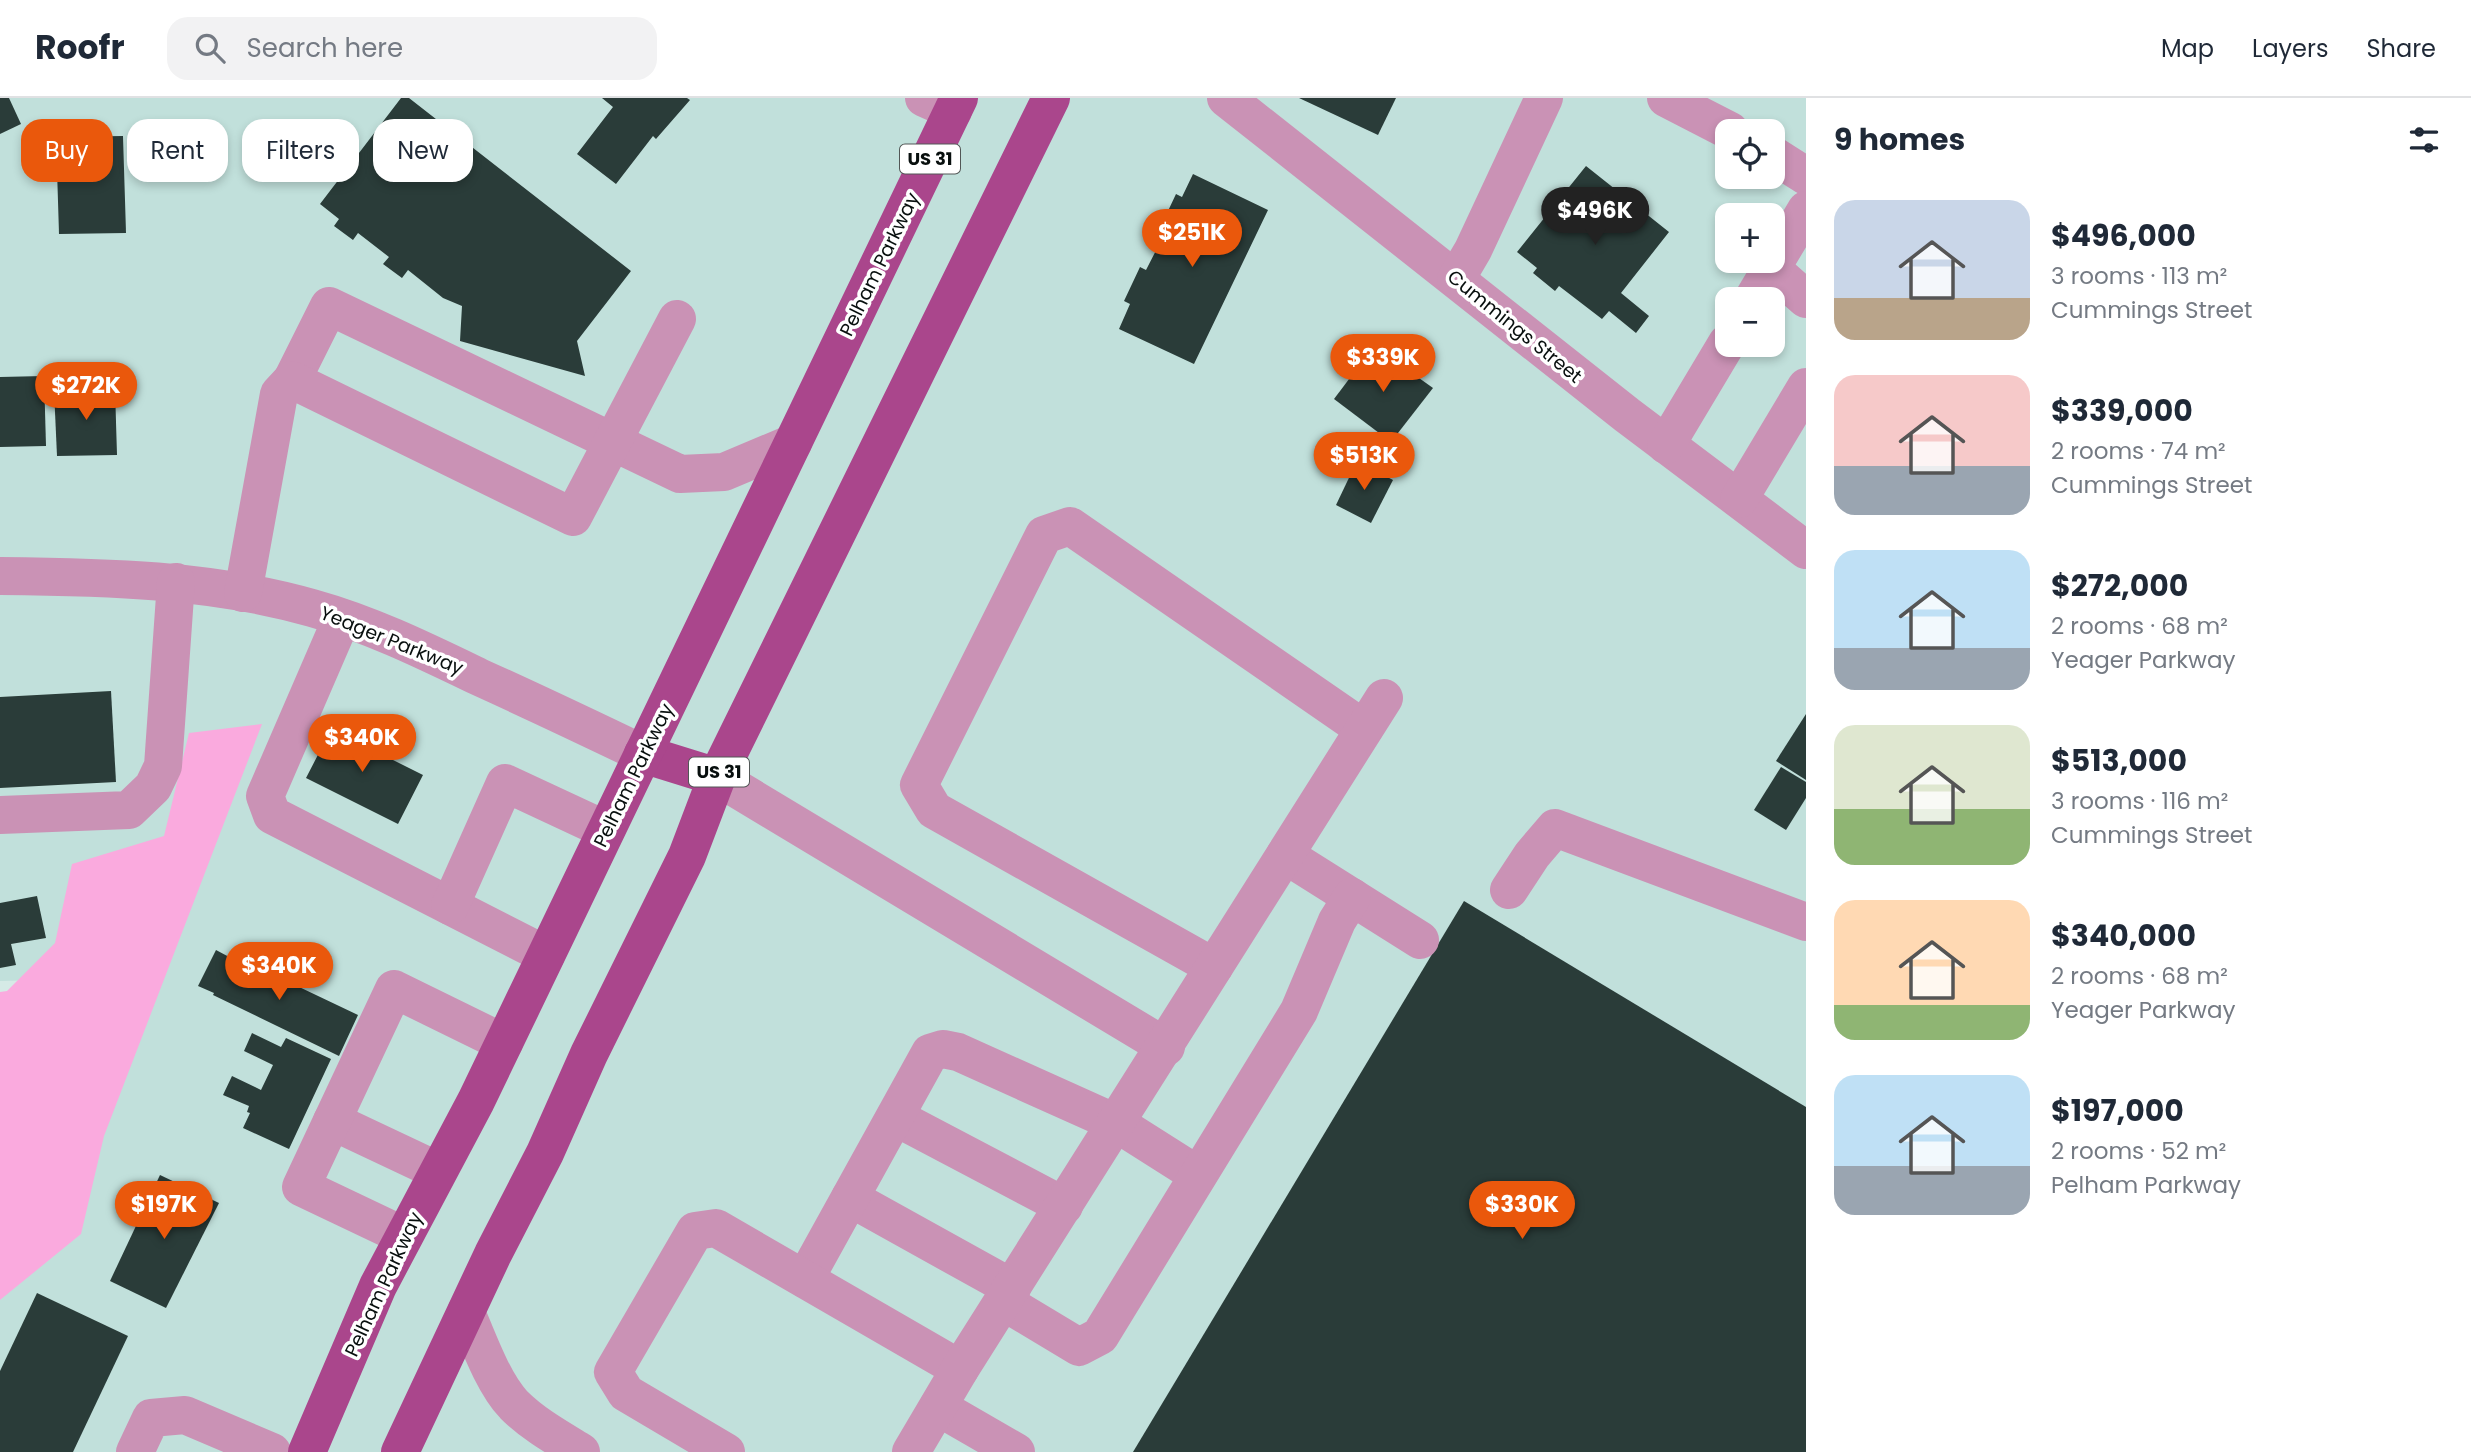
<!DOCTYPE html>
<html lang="en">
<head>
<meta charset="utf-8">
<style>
	body { margin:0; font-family:Poppins,sans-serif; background:#f2f2f3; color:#1f2937; height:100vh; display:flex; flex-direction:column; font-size:26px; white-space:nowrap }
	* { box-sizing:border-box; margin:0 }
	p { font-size:23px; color:#747a83 }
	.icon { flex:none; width:38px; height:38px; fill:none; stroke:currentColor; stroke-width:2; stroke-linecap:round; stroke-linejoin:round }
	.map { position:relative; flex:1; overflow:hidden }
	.panel { display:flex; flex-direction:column; background:#fff; width:665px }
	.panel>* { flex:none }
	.top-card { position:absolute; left:21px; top:21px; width:665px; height:63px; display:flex; gap:14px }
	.fabs { position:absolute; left:1715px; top:21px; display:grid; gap:14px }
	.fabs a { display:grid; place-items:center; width:70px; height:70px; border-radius:14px; background:#fff; box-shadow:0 4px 10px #0003; font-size:35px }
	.price { position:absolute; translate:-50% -60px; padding:0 16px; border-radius:24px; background:#ea580c; color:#fff; font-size:23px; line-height:46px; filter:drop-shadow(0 2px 4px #0008) }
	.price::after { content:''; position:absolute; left:50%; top:42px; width:21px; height:16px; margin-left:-10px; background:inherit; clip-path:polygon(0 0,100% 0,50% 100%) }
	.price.selected { background:#222; color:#fff }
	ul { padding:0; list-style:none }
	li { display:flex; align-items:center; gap:21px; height:175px; padding:0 28px }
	li span { display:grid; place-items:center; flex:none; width:196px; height:140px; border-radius:21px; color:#555 }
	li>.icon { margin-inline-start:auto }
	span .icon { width:84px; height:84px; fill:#fffc; stroke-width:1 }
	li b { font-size:30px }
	h2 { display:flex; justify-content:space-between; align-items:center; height:84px; padding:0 28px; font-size:30px }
	.pill { padding:0 24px; border-radius:21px; background:#fff; box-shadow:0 4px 10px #0003; font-size:24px; line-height:63px }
	.pill.selected { background:#ea580c; color:#fff }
	header { display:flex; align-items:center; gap:42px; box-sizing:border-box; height:98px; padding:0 35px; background:#fff; border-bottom:2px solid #e0e1e3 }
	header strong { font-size:33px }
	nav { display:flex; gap:38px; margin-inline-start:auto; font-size:24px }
	.search { width:490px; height:63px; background:#f2f2f3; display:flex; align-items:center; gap:18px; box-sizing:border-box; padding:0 24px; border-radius:21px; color:#747a83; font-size:26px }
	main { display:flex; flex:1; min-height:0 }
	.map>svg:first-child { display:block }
	.built { fill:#c1e0db; fill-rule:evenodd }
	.green { fill:#faaade }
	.building { fill:#2a3c39 }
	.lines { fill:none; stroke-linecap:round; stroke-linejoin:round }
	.minor { stroke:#ca92b5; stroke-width:38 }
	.major { stroke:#aa468c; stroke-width:38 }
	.labels { text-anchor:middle; stroke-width:7; stroke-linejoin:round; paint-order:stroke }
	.shield { fill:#fff; stroke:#525756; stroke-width:2 }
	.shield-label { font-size:18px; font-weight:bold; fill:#080f0e }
	.street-label { font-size:19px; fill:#080f0e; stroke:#fff }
</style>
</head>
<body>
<header>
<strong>Roofr</strong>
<div class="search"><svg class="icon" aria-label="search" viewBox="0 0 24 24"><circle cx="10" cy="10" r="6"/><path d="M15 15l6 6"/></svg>Search here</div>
<nav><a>Map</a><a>Layers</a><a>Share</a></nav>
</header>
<main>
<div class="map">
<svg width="1806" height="1354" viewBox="0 0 1806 1354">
	<rect width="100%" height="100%" fill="#d5eae6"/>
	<path class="built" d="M 0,0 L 1806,0 L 1806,1354 L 0,1354 L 0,1160 L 139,880 L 0,883 ZM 1727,33 L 1773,33 L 1773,79 L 1727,79 ZM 1727,117 L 1773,117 L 1773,163 L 1727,163 ZM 1727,201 L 1773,201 L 1773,247 L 1727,247 Z"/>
	<polygon class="green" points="262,626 104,1038 81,1136 0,1202 0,894 7,893 55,845 72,766 164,738 189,635"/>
	<g class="building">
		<polygon points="0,0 9,0 21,26 0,36"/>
		<polygon points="401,0 409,0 631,173 577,243 585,278 460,243 462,208 443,200 408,172 402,180 383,166 389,159 358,135 353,142 334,128 339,121 320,106"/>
		<polygon points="602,0 687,0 690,2 656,41 653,38 616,86 577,56 613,9"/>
		<polygon points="1299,0 1396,0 1378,37"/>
		<polygon points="123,38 126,135 59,136 56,39"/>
		<polygon points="1586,68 1669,134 1621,195 1649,218 1636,235 1609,213 1602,221 1559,188 1555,193 1533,175 1537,170 1517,154"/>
		<polygon points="1193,76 1268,112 1194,266 1119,231 1130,206 1124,203 1140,169 1146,172 1166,133 1160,130 1176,96 1182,99"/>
		<polygon points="1374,248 1433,290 1391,344 1334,301"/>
		<polygon points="44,278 46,348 0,349 0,279"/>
		<polygon points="115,291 117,357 57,358 54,292"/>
		<polygon points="1357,363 1393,382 1371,425 1336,407"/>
		<polygon points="111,593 116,684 0,690 0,599"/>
		<polygon points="1806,616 1806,682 1776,663"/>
		<polygon points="317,624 423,677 398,726 306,680 322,649 308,642"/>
		<polygon points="1781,669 1806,684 1806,700 1786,732 1754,712"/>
		<polygon points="37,798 46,840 11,846 16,867 0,870 0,805"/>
		<polygon points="1464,803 1806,1009 1806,1354 1133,1354"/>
		<polygon points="216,852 231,860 232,857 358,917 339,958 213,897 214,895 198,888"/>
		<polygon points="252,935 281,949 286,940 331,961 289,1051 243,1030 250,1015 247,1014 249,1008 223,997 232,978 261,992 273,967 244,953"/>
		<polygon points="160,1077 219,1105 166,1210 110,1183"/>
		<polygon points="37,1195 128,1238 73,1354 0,1354 0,1273"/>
	</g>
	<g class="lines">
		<g class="minor">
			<polyline points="924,0 953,13"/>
			<polyline points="1226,0 1627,317 1806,452"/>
			<polyline points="1666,0 1730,33"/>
			<polyline points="1773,57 1806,78"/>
			<polyline points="1772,171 1806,201"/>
			<polyline points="1456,181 1473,152 1544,0"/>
			<polyline points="1753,201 1806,112"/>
			<polyline points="292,282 329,208 680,376 724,374 793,345"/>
			<polyline points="1666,347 1727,245"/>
			<polyline points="1739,401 1806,289"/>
			<path d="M 0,478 C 104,479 211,481 312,510 C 370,526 425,553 479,579 C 534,604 589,630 643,656"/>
			<polyline points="243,495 279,296 292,282 573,419 677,221"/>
			<polyline points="342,520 265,698 272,717 546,857"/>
			<polyline points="717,679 1166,949"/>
			<polyline points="0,717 129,712 153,689 163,668 176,484"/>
			<polyline points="1285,757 1420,842"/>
			<polyline points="1509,792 1532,757 1555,730 1806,824"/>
			<polyline points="450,808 505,685 606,732"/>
			<polyline points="1214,869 934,712 919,687 1044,437 1070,428 1364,631"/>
			<polyline points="895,1019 1064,1108"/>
			<polyline points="332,1023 438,1073"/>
			<polyline points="850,1100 1012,1190"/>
			<polyline points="404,1138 301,1089 394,891 504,945"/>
			<polyline points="805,1181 930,955 943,951 958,954 1116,1025 1198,1077"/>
			<polyline points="1004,1204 1079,1249 1100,1238 1299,913 1337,823 1352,799"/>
			<path d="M 466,1214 C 478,1242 493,1285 514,1307 C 533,1326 558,1340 581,1354"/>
			<polyline points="938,1309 1016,1354"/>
			<polyline points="135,1354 151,1320 185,1317 272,1354"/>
			<polyline points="726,1354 626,1295 613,1274 695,1133 716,1130 960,1271"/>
			<polyline points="911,1354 960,1271 1384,600"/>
		</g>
		<g class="major">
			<polyline points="643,656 717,679"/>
			<polyline points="307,1354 378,1188 476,1003 959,0"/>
			<polyline points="400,1354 493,1156 545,1055 589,956 687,758 717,679 1051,0"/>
		</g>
	</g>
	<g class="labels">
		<g class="shield">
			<rect x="900" y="46.5" width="60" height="29" rx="5"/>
			<rect x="689" y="659.5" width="60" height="29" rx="5"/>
		</g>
		<g class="shield-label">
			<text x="930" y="67">US 31</text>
			<text x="719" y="680">US 31</text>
		</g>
		<g class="street-label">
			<text transform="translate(879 166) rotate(-64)" y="7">Pelham Parkway</text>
			<text transform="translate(1515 228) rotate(39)" y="7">Cummings Street</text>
			<text transform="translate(392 542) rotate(22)" y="7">Yeager Parkway</text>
			<text transform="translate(633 677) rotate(-64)" y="7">Pelham Parkway</text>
			<text transform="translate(383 1186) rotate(-65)" y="7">Pelham Parkway</text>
		</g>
	</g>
</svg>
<div class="fabs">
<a><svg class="icon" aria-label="locate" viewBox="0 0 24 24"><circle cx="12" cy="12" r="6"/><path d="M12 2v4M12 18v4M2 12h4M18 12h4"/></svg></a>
<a>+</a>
<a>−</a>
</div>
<b class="price selected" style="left:1595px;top:149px">$496K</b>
<b class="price" style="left:1192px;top:171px">$251K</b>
<b class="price" style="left:1383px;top:296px">$339K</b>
<b class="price" style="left:86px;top:324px">$272K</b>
<b class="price" style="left:1364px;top:394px">$513K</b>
<b class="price" style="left:362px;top:676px">$340K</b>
<b class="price" style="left:279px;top:904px">$340K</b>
<b class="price" style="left:164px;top:1143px">$197K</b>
<b class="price" style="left:1522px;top:1143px">$330K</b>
<div class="top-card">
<a class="pill selected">Buy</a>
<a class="pill">Rent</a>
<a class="pill">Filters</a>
<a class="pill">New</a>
</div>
</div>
<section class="panel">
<h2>9 homes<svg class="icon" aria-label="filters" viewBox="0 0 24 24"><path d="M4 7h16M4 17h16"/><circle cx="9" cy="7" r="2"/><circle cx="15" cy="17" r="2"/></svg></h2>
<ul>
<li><span style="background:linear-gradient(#c9d6e8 70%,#b9a48a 0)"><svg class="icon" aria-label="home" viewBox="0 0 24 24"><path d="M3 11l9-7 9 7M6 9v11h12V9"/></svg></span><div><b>$496,000</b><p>3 rooms · 113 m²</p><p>Cummings Street</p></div></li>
<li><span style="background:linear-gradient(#f6c9c9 65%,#9aa5b1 0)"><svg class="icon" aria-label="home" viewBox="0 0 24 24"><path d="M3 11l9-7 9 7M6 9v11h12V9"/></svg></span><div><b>$339,000</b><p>2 rooms · 74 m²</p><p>Cummings Street</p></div></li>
<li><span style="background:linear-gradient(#bfe0f5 70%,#9aa5b1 0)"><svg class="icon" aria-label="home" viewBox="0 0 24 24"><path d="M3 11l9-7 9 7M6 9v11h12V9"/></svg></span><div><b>$272,000</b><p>2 rooms · 68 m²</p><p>Yeager Parkway</p></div></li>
<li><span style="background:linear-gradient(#dfe7d0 60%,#8fb573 0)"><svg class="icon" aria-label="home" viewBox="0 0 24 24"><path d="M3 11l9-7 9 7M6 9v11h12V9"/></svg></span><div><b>$513,000</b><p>3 rooms · 116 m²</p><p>Cummings Street</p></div></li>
<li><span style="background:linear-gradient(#ffd9b3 75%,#8fb573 0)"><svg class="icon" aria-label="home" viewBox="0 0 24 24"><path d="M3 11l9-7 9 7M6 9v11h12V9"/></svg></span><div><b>$340,000</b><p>2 rooms · 68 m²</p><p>Yeager Parkway</p></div></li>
<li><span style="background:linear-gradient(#bfe0f5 65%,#9aa5b1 0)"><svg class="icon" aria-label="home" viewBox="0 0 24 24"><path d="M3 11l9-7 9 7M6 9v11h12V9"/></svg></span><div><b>$197,000</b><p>2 rooms · 52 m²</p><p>Pelham Parkway</p></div></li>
</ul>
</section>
</main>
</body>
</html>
